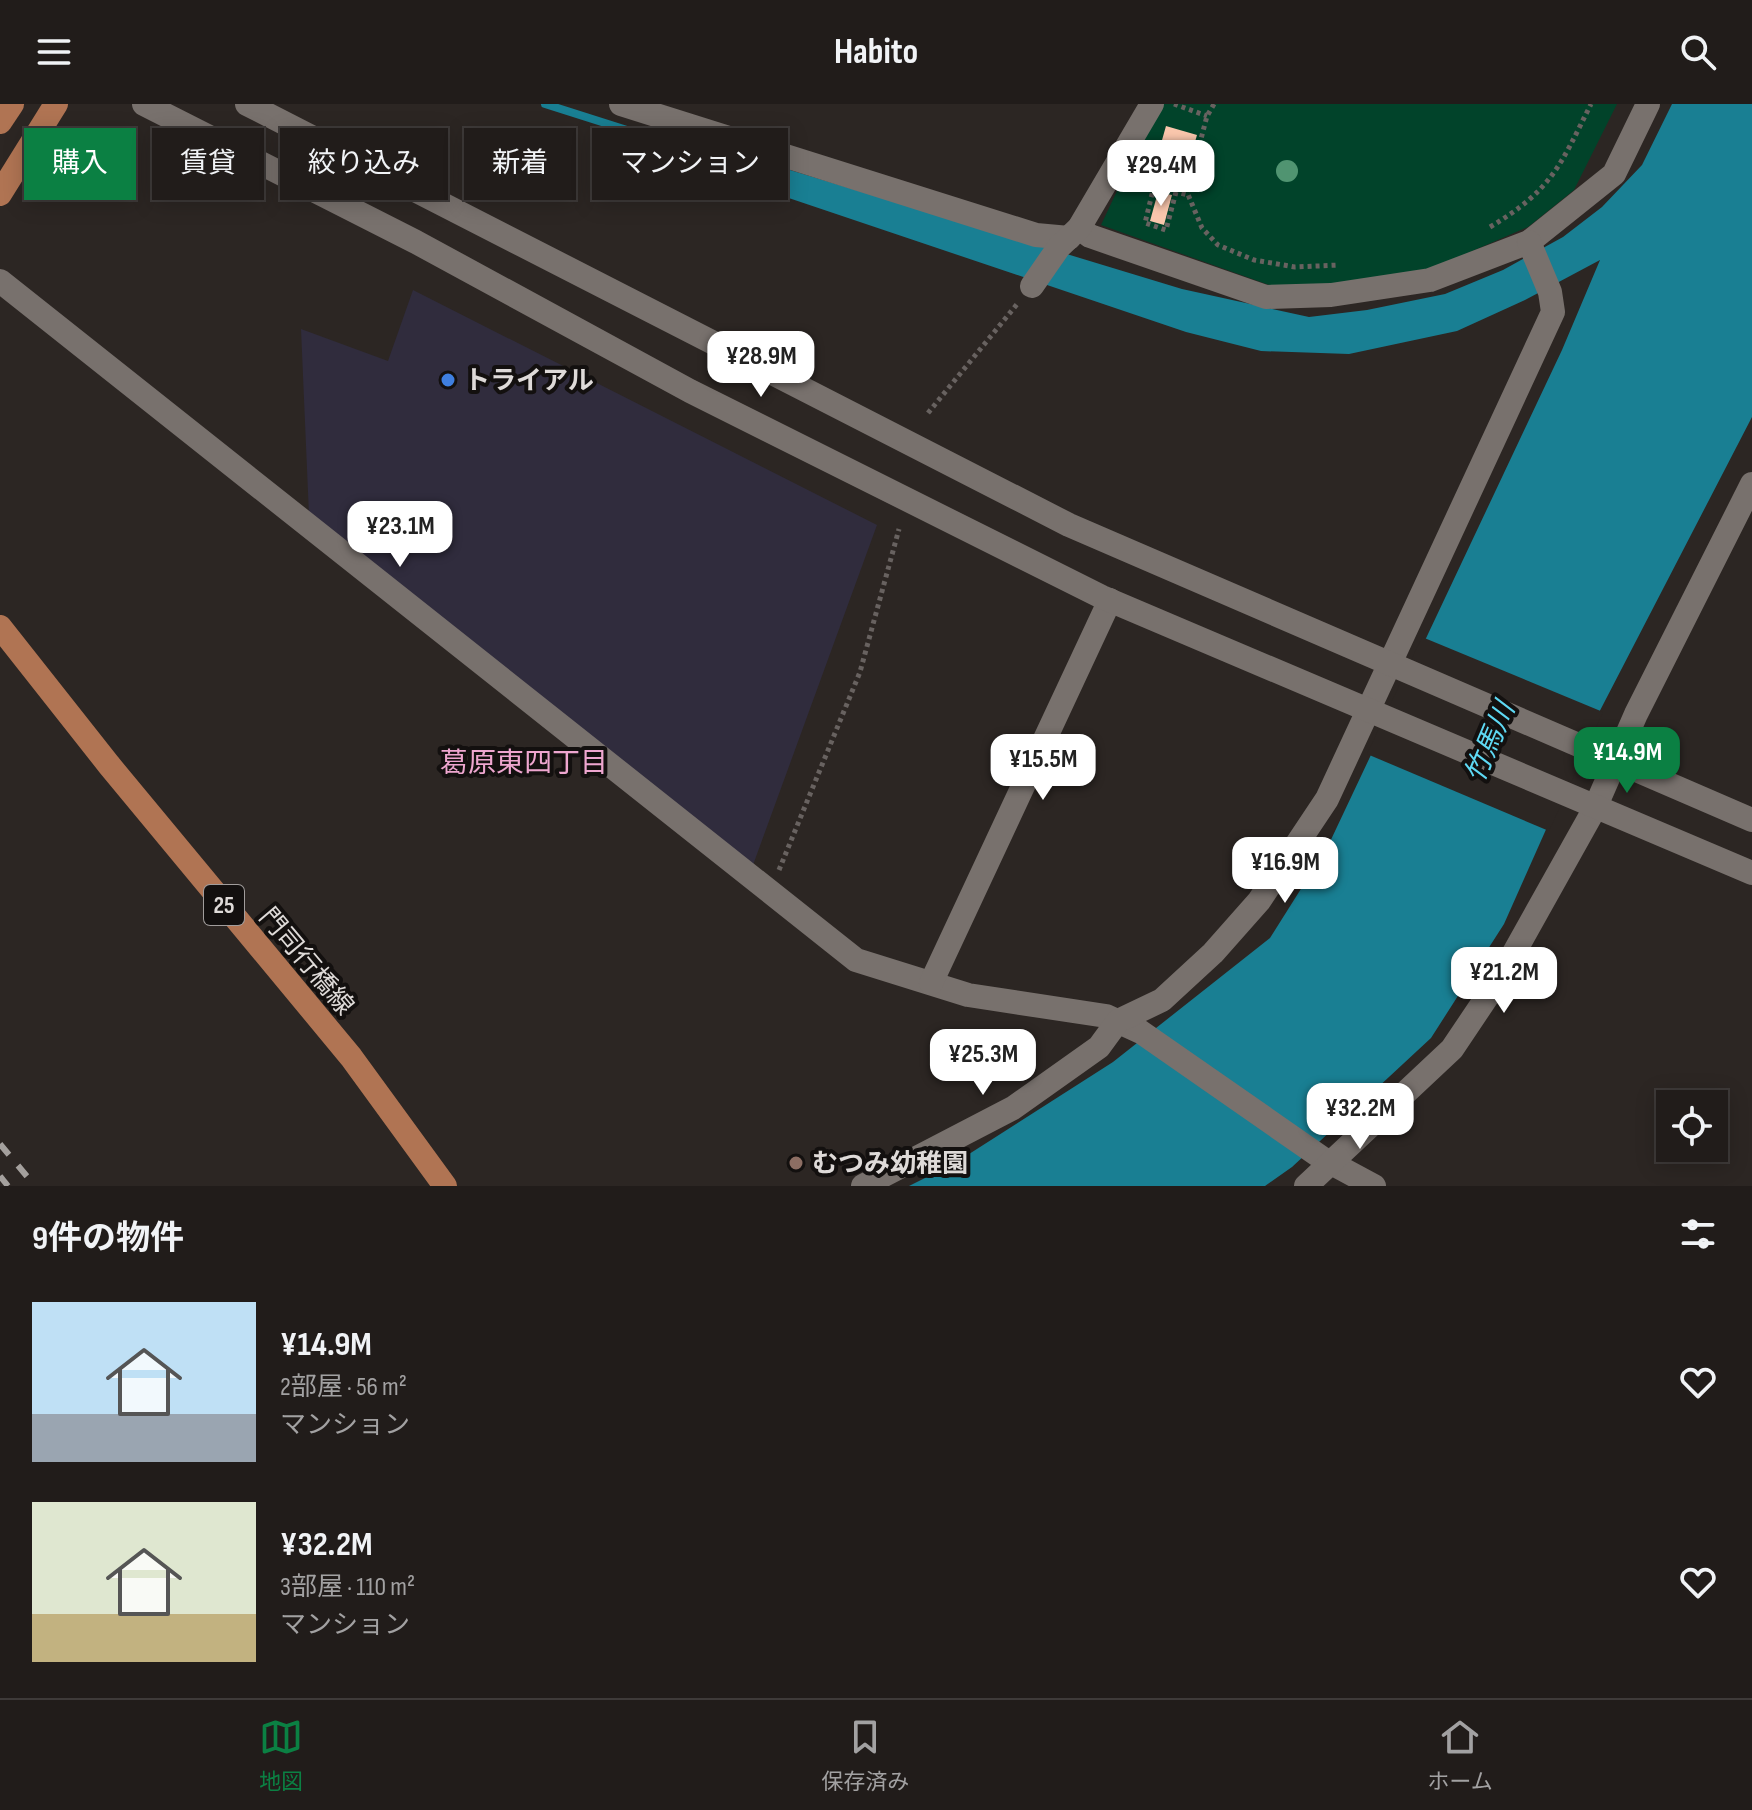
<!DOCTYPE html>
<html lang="ja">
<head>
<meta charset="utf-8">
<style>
	body { margin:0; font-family:"Sofia Sans Condensed","Noto Sans JP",sans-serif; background:#2d2927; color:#f1f3f6; height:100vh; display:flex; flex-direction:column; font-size:30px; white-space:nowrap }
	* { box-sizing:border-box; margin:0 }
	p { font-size:26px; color:#a2a1a2 }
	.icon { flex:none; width:44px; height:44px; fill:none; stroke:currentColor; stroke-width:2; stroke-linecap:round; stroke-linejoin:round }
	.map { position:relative; height:1082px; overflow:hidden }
	.drawer { display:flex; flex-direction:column; background:#211c1a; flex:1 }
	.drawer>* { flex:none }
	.banner { position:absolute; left:24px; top:24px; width:800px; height:72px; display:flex; gap:16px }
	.tools { position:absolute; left:1656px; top:986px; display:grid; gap:16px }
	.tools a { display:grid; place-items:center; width:72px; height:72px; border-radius:0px; background:#211c1a; box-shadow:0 4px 20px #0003,0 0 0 2px #3e3a39; font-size:40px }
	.price { position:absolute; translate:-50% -68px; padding:0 18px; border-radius:16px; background:#fff; color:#222; font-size:26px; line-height:52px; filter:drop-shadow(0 2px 4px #0008) }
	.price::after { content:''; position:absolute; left:50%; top:48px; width:24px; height:18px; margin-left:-12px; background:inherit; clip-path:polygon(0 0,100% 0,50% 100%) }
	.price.current { background:#0b8043; color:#fff }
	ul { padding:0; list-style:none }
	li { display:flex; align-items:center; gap:24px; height:200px; padding:0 32px }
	li span { display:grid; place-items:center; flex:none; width:224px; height:160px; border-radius:0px; color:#555 }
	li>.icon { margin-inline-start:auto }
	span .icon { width:96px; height:96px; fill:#fffc; stroke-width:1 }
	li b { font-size:34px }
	h2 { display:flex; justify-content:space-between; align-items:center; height:96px; padding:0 32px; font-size:34px }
	.pill { padding:0 28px; border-radius:0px; background:#211c1a; box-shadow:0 4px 20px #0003,0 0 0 2px #3e3a39; font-size:28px; line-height:72px }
	.pill.current { background:#0b8043; color:#fff }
	header { display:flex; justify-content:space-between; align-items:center; height:104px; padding:0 32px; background:#211c1a; font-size:36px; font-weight:700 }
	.dock { display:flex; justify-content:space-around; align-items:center; height:112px; border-top:2px solid #3e3a39; background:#211c1a; font-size:22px; color:#a2a1a2 }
	.dock a { display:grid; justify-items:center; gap:4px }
	.dock .current { color:#0b8043 }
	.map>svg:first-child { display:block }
	.commercial { fill:#302c3d }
	.green { fill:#01432a }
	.water { fill:#197f93 }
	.pier { fill:#2c2623 }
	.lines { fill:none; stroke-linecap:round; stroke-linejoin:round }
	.stream { stroke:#197f93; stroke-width:8 }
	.building { fill:#f9c6ac }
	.path { stroke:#686260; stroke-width:5; stroke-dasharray:4 4; stroke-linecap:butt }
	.minor { stroke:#78716d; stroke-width:24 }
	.tertiary { stroke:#78716d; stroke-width:24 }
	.primary { stroke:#b07453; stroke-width:24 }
	.rail { stroke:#a4a09d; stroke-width:6; stroke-dasharray:14 14; stroke-linecap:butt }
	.tree { fill:#509471 }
	.shop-dot { fill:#3f7fe0; stroke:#13100f; stroke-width:3 }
	.education-dot { fill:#8d6e63; stroke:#13100f; stroke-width:3 }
	.labels { text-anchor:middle; stroke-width:8; stroke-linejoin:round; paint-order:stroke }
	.shield { fill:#13100f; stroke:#a19d9c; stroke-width:2 }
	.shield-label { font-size:24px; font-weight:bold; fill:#dedad8 }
	.poi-label { font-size:26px; font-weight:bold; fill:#dedad8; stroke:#13100f; text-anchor:start }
	.street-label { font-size:26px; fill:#dedad8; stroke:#13100f }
	.water-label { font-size:28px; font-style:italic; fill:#5ed9f4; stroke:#13100f }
	.neighbourhood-label { font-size:28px; fill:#eea6cf; stroke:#13100f }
</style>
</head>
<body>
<header><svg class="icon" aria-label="menu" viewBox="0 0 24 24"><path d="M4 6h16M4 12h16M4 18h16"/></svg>Habito<svg class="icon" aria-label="search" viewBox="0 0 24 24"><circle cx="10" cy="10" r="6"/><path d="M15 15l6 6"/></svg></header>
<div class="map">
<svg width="1752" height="1082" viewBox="0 0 1752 1082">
	<rect width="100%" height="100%" fill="#2c2623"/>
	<polygon class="commercial" points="413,186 877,421 753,761 309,411 301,225 388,257"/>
	<polygon class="green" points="1158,0 1617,0 1574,86 1528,123 1426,167 1362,179 1275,183 1101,121"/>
	<polygon class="water" points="1672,0 1752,0 1752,313 1592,622 1504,820 1431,934 1292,1063 1265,1082 909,1082 955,1059 1113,958 1270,834 1328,742 1562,246 1600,156 1525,196 1457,227 1349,250 1261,247 1186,228 709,67 686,45 701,39 1182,185 1309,213 1367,206 1445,190 1503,166 1563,133 1602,103 1642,61"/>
	<polygon class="pier" points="1422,533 1603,608 1549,727 1367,650"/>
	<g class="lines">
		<polyline class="stream" points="545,0 693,47"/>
	</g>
	<g class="building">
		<polygon points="1166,22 1197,31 1186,69 1155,61"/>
		<polygon points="1158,88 1172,91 1164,121 1150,117"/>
	</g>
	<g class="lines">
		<g class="path">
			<polyline points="1174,0 1207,12"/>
			<polyline points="1214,0 1207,12 1187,88 1202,124 1218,141 1254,156 1295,163 1339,161"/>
			<polyline points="1176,88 1166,126 1145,119 1154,82 1188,91"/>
			<path d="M 1490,123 C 1552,86 1560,62 1591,0"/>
			<polyline points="928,309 1018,199"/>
			<polyline points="779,766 860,568 899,425"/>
		</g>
		<g class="minor">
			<polyline points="621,0 1036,131 1069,134"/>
			<polyline points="1079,124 1090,132 1266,193 1331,191 1430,176 1529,138 1614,70 1648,0"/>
			<polyline points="0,177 856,856 968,891 1106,912 1141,928 1322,1054 1374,1082"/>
			<polyline points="1032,182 1059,143 1079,124 1152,0"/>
			<polyline points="931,879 1110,496"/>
			<polyline points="863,1082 1013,1004 1099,943 1118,917 1162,896 1213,849 1259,797 1327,695 1553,208 1550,188 1529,138"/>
			<polyline points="1306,1082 1452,945 1501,872 1595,704 1636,610 1752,380"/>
		</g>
		<g class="tertiary">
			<polyline points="144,0 416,138 690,287 1102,493 1752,769"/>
			<polyline points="247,0 1069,421 1752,716"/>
		</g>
		<g class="primary">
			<polyline points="0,18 12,0"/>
			<polyline points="0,90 56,0"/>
			<polyline points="0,523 109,661 351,953 445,1082"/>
		</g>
		<g class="rail">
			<polyline points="0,1040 35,1082"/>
			<polyline points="0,1072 8,1082"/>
		</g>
	</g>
	<circle class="tree" cx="1287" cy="67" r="11"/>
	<circle class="shop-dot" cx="448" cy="276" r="8"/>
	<circle class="education-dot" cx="796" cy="1059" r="8"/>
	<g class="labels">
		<rect class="shield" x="204" y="781" width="40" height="40" rx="6"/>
		<g class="shield-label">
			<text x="224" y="809">25</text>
		</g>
		<g class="poi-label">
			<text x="464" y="285">トライアル</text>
			<text x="812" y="1068">むつみ幼稚園</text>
		</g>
		<g class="street-label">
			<text transform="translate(307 857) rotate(50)" y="9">門司行橋線</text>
		</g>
		<g class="water-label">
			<text transform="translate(1489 638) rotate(-67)" y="10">竹馬川</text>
		</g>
		<g class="neighbourhood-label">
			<text x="524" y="668">葛原東四丁目</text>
		</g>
	</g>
</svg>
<div class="tools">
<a><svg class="icon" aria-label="locate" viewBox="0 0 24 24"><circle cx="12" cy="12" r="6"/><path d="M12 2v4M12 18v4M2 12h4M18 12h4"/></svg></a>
</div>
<b class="price" style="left:1161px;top:104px">¥29.4M</b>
<b class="price" style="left:761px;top:295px">¥28.9M</b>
<b class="price" style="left:400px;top:465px">¥23.1M</b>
<b class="price current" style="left:1627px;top:691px">¥14.9M</b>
<b class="price" style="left:1043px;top:698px">¥15.5M</b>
<b class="price" style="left:1285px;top:801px">¥16.9M</b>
<b class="price" style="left:1504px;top:911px">¥21.2M</b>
<b class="price" style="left:983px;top:993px">¥25.3M</b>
<b class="price" style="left:1360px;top:1047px">¥32.2M</b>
<div class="banner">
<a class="pill current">購入</a>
<a class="pill">賃貸</a>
<a class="pill">絞り込み</a>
<a class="pill">新着</a>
<a class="pill">マンション</a>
</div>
</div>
<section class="drawer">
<h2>9件の物件<svg class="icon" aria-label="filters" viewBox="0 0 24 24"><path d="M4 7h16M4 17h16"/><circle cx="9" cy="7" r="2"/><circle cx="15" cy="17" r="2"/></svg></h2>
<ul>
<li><span style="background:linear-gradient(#bfe0f5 70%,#9aa5b1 0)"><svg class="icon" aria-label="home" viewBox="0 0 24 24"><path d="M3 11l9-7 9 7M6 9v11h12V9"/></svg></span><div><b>¥14.9M</b><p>2部屋 · 56 m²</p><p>マンション</p></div><svg class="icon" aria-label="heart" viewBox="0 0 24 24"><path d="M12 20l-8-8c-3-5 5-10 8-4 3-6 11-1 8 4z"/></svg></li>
<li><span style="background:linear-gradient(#dfe7d0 70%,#c2b280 0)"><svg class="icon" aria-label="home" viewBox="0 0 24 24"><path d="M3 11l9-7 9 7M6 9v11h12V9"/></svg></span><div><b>¥32.2M</b><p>3部屋 · 110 m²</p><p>マンション</p></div><svg class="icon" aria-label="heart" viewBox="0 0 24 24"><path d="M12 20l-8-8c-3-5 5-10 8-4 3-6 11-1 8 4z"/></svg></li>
</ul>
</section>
<nav class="dock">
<a class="current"><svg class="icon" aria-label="map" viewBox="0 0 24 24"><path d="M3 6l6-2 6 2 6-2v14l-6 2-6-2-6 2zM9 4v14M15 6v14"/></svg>地図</a>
<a><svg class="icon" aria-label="saved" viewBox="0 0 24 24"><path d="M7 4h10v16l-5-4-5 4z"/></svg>保存済み</a>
<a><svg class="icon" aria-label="home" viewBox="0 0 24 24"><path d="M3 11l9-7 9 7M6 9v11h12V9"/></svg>ホーム</a>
</nav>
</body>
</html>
